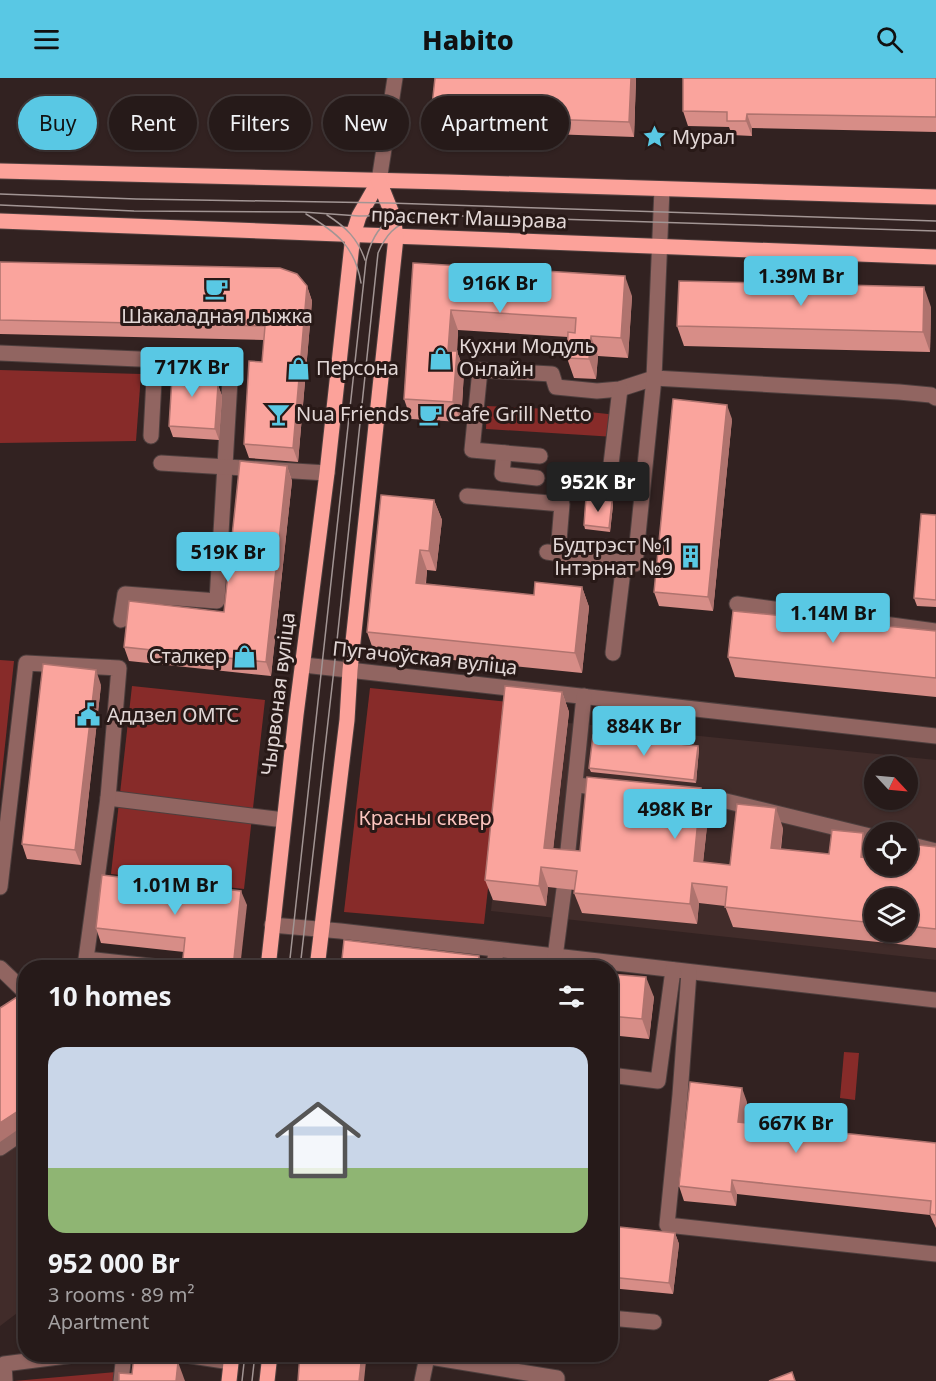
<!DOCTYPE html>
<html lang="en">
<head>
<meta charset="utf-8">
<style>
	body { margin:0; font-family:"Noto Sans",sans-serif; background:#2e2322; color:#f1f3f6; height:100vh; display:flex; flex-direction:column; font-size:22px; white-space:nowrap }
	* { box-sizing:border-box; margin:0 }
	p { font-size:20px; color:#a4a1a2 }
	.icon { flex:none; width:33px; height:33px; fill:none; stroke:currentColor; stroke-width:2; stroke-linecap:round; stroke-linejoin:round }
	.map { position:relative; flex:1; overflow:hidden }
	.drawer { position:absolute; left:18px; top:882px; width:600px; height:402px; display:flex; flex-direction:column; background:#261a19; border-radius:24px; box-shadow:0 2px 4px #0004,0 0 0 2px #423838 }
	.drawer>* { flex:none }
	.hud { position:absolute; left:18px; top:18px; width:600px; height:54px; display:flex; gap:12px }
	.needle { width:39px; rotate:116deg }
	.controls { position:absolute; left:864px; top:678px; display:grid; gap:12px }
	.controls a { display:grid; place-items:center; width:54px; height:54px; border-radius:50%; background:#261a19; box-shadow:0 2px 4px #0004,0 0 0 2px #423838; font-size:30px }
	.price { position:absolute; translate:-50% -51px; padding:0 14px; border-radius:6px; background:#59c8e4; color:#111; font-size:20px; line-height:39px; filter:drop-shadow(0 2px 3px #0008) }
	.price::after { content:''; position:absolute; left:50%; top:36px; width:18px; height:14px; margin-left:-9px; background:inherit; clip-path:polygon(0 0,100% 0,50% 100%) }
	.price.active { background:#222; color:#fff }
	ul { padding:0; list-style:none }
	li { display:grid; align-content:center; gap:12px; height:318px; padding:0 30px }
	li span { display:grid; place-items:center; height:186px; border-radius:18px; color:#555 }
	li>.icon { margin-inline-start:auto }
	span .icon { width:108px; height:108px; fill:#fffc; stroke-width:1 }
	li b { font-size:26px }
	h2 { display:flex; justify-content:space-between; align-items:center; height:72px; padding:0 30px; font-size:26px }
	.chip { padding:0 21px; border-radius:27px; background:#261a19; box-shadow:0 2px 4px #0004,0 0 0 2px #423838; font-size:21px; line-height:54px }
	.chip.active { background:#59c8e4; color:#111 }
	header { display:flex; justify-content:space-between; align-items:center; height:78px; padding:0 30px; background:#59c8e4; color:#111; font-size:27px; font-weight:800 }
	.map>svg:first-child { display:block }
	.built { fill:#412c2a; fill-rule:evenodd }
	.green { fill:#872b29 }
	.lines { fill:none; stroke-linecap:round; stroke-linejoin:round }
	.minor-casing { stroke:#4e3f3e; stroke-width:17 }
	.major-casing { stroke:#4e3f3e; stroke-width:17 }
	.minor { stroke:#916561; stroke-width:15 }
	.major { stroke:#fca29a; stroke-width:15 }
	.tram { stroke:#a29594; stroke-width:1.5 }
	.wall { fill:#d78d87; fill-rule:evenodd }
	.shaded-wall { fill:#af736e }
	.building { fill:#faa49d; stroke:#af736e; stroke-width:1.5 }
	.labels { text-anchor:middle; stroke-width:6; stroke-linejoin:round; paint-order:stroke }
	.poi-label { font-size:20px; fill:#e2d7d6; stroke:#281917; text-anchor:start }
	.street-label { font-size:20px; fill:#e2d7d6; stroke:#281917 }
	.park-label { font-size:20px; fill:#fcc5bf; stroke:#281917 }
</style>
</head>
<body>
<header><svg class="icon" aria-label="menu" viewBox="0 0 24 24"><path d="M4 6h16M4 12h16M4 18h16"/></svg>Habito<svg class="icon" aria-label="search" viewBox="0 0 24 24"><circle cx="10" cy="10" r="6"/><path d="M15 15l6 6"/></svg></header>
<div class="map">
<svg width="936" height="1303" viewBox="0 0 936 1303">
	<rect width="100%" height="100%" fill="#322221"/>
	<g class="built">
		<path d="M 512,628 L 569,634 L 568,645 L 581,646 L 936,682 L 936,882 L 491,833 ZM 874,688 L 908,688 L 908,722 L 874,722 ZM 874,754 L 908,754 L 908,788 L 874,788 ZM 874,820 L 908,820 L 908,854 L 874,854 Z"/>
		<polygon points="25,931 25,1229 0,1248 0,948"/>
	</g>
	<g class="green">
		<polygon points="0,292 141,296 136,363 0,365"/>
		<polygon points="487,328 571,332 617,337 615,359 486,351"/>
		<polygon points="0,582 14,583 0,714"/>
		<polygon points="132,608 265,622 244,811 111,796"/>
		<polygon points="370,610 509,624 484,846 344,834"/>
		<polygon points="844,974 859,975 855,1022 840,1020"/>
		<polygon points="116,1294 115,1303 14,1303"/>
	</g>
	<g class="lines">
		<defs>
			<g id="minor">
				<polyline points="379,103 395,0"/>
				<polyline points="0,275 231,285 217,523 125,516 121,542"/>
				<polyline points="151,358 155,282"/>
				<polyline points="504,375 502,396 537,400"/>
				<polyline points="540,378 472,372 480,292 552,296 556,309 597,313 620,311 654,300 899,314 931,317 936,320"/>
				<polyline points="161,385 327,395"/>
				<polyline points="609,403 620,311"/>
				<polyline points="467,418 562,426 558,475"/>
				<polyline points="547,474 635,486 654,300 662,111"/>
				<polyline points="737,526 936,553"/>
				<polyline points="613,575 624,484"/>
				<polyline points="304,587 936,658"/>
				<polyline points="576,707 606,710"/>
				<polyline points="687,719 726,723 874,759"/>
				<polyline points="108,720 284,742"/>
				<polyline points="908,766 936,773"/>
				<polyline points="566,791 584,618"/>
				<polyline points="0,809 26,585 119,590 108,720 86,881 168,890"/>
				<polyline points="272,847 340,853 936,922"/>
				<polyline points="555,879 564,811"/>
				<polyline points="0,890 26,915"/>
				<polyline points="494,890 496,872"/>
				<polyline points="689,894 680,1017 667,1147 936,1176"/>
				<polyline points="610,997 658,1003 673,892"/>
				<polyline points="0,1070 26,1052"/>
				<polyline points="610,1240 654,1244"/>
				<polyline points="179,1276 231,1284"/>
				<polyline points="412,1276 557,1300 557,1303"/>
				<polyline points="5,1303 4,1286 82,1276"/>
				<polyline points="121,1303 124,1276"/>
				<polyline points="422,1303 427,1279"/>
			</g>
			<g id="major">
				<polyline points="0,93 447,104 936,119"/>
				<polyline points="0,143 936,179"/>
				<polyline points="268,890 296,637 327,395 353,157 359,138 379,103"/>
				<polyline points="317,890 347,642 350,592 396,159 393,138 379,103"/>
				<polyline points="229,1303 232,1276"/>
				<polyline points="267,1303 270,1276"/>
			</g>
		</defs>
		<use href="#minor" class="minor-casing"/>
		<use href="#major" class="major-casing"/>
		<use href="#minor" class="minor"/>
		<use href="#major" class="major"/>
		<g class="tram">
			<polyline points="0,116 136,121 389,125 936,143"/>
			<polyline points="0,127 134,133 303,134 359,138 428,137 936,153"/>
			<path d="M 306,136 C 336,154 355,168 361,205"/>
			<path d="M 327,137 C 346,149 358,161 365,182"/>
			<path d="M 289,890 L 366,183 C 370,164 378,147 396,137"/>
			<path d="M 300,890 L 334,591 L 378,175 C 386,157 394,147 414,141"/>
			<polyline points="242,1303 245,1276"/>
			<polyline points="252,1303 255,1276"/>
		</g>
	</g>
	<g class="wall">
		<polygon points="435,0 636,0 634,59 436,52 431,37"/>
		<polygon points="936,0 936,54 752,50 752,58 732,57 729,49 688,48 683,33"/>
		<polygon points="0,184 307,208 312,223 298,384 249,380 244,366 262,284 264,262 0,256"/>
		<polygon points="413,185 632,218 628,280 598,278 596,301 574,300 567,280 568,259 458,252 457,273 464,293 461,344 411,341 404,321"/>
		<polygon points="931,229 930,274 684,268 677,248"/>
		<polygon points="209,298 209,306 218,307 222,318 219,362 173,359 169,348"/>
		<polygon points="732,341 713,533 659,528 654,514"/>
		<polygon points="287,388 292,403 271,598 129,583 124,569 224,534"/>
		<polygon points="434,422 442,442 436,493 427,492 426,506 534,517 582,509 589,529 582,595 374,574 367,554"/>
		<polygon points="612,423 613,427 610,454 585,451 584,447"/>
		<polygon points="936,437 936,529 917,528 914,520"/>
		<polygon points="936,553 936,619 735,599 728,579"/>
		<polygon points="101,607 81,787 27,781 22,766"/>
		<path d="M 562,614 L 569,634 L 553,771 L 580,773 L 701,710 L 709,730 L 703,784 L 730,787 L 783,750 L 781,771 L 829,776 L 871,775 L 870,780 L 916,785 L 936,769 L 936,870 L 733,849 L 725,828 L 699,825 L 697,846 L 582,835 L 574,815 L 575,812 L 548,809 L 546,828 L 493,822 L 485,802 ZM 874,820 L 908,820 L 908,854 L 874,854 Z"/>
		<polygon points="698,668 699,671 696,705 591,694 589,690"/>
		<polygon points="247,827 184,874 101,865 96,850"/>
		<polygon points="610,896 654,919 649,961 610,957"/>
		<polygon points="747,1024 745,1045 936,1065 936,1150 930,1137 737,1116 736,1128 684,1123 679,1108"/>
		<polygon points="610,1148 675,1155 679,1166 673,1216 610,1210"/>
	</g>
	<g class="shaded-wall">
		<polygon points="631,0 636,0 634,59 629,44"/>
		<polygon points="747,36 752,50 752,58 746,43"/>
		<polygon points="625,198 632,218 628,280 621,260"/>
		<polygon points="307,208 312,223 298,384 293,370"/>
		<polygon points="924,209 931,229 930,274 923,254"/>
		<polygon points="451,232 458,252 457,273 464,293 461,344 453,324 448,273"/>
		<polygon points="591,258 598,278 596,301 589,281"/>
		<polygon points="205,286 209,298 208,317 204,306"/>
		<polygon points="218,307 222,318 219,362 215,351"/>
		<polygon points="727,327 732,341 713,533 708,519"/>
		<polygon points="287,388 292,403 271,598 266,584"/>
		<polygon points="434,422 442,442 436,493 429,473"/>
		<polygon points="612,423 613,427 610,454 609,450"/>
		<polygon points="420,472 427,492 423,525 416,505"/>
		<polygon points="582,509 589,529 582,595 575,575"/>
		<polygon points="96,592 101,607 81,787 75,772"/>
		<polygon points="562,614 569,634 551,790 544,770"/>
		<polygon points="698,668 699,671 696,705 694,702"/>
		<polygon points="701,710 709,730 701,803 694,783"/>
		<polygon points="776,730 783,750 778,790 771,770"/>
		<polygon points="863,755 871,775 868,799 861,779"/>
		<polygon points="541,789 548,809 546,828 539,808"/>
		<polygon points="692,805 699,825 697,846 690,826"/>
		<polygon points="241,813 247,827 240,890 233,890"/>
		<polygon points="479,878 484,890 478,890"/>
		<polygon points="646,899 654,919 649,961 642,941"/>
		<polygon points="610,996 614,1005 610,1039"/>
		<polygon points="742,1010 747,1024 743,1059 738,1044"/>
		<polygon points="26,1028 26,1046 0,1064 0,1045"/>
		<polygon points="732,1102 737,1116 736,1128 731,1114"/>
		<polygon points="675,1155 679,1166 673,1216 669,1205"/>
		<polygon points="362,1276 364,1276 366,1283 364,1303 359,1303"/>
		<polygon points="178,1284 185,1303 176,1303"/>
	</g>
	<g class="building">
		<polygon points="435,0 631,0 629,44 431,37"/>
		<polygon points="683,0 936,0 936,39 747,36 746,43 727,43 727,34 683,33"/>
		<polygon points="0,184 280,190 297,196 307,208 293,370 244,366 249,283 262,284 265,248 0,242"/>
		<polygon points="413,185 625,198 621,260 591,258 589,281 567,280 568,254 575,255 576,240 451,232 448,273 457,273 453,324 404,321"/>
		<polygon points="679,203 924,209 923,254 677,248"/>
		<polygon points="173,284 205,286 204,306 218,307 215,351 169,348"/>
		<polygon points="673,321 727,327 708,519 654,514"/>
		<polygon points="240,383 287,388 266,584 124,569 129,523 224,534"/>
		<polygon points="381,417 434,422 429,473 420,472 416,505 534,517 535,504 582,509 575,575 367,554"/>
		<polygon points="586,420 612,423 609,450 584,447"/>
		<polygon points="921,436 936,437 936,522 914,520"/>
		<polygon points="733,533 936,553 936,600 728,579"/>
		<polygon points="43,586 96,592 75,772 22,766"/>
		<polygon points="505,608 562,614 544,770 580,773 587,699 701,710 694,783 730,787 737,726 776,730 771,770 829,776 832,752 863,755 861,779 874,781 874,788 908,788 908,784 916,785 918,767 936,769 936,851 908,848 908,820 874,820 874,845 725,829 727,809 692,805 690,826 574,815 577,793 541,789 539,808 485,802"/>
		<polygon points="593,657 698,668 694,702 589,690"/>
		<polygon points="102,797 241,813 233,890 182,890 185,860 96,850"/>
		<polygon points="344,862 479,878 478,890 341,890"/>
		<polygon points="521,887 543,890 521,890"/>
		<polygon points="610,896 646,899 642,941 610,938"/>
		<polygon points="20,917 26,926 26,1028 0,1045 0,930"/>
		<polygon points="690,1004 742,1010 738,1044 936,1065 936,1137 930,1136 931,1123 732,1102 731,1114 679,1108"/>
		<polygon points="610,1148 675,1155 669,1205 610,1199"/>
		<polygon points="300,1276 362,1276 359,1303 298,1303"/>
		<polygon points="134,1278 178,1284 176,1303 119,1303 119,1295 132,1296"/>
		<polygon points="792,1294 795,1303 769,1303"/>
	</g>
	<defs>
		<symbol id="sight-bare" viewBox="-9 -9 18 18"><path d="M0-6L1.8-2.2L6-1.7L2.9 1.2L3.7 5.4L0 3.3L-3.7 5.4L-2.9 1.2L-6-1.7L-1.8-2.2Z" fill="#59c8e4" stroke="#281917" stroke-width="2.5" paint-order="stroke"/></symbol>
		<symbol id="cafe-bare" viewBox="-9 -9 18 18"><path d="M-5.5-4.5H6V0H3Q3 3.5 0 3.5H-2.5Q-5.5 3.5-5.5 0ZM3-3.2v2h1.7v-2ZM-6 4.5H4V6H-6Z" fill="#59c8e4" stroke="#281917" stroke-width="2.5" paint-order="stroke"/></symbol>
		<symbol id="shop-bare" viewBox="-9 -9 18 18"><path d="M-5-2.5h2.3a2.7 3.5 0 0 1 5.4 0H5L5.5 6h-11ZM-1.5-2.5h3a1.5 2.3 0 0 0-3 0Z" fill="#59c8e4" stroke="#281917" stroke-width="2.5" paint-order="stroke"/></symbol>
		<symbol id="bar-bare" viewBox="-9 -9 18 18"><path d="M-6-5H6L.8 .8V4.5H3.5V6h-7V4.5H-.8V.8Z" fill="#59c8e4" stroke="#281917" stroke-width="2.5" paint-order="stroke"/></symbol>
		<symbol id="building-bare" viewBox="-9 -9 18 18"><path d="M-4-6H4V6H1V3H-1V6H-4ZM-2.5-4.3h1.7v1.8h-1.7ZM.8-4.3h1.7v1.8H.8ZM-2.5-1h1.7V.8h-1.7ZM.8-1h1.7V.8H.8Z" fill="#59c8e4" stroke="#281917" stroke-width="2.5" paint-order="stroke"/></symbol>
		<symbol id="civic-bare" viewBox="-9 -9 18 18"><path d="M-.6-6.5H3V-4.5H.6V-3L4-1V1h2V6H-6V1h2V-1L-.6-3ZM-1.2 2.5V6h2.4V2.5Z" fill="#59c8e4" stroke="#281917" stroke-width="2.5" paint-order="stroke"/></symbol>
	</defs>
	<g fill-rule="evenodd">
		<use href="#sight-bare" x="638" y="42" width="33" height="33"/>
		<use href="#cafe-bare" x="200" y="194" width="33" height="33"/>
		<use href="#shop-bare" x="424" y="264" width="33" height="33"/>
		<use href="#shop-bare" x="282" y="274" width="33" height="33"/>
		<use href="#bar-bare" x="262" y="320" width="33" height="33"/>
		<use href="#cafe-bare" x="414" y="320" width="33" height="33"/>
		<use href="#building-bare" x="674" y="462" width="33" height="33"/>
		<use href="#shop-bare" x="228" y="562" width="33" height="33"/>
		<use href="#civic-bare" x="72" y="620" width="33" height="33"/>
	</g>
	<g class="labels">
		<g class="poi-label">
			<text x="672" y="66">Мурал</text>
			<text x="217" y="245" text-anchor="middle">Шакаладная лыжка</text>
			<text x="459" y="275">Кухни Модуль<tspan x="459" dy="23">Онлайн</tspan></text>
			<text x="316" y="297">Персона</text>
			<text x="296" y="343">Nua Friends</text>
			<text x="448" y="343">Cafe Grill Netto</text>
			<text x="673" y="474" text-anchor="end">Будтрэст №1<tspan x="673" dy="23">Інтэрнат №9</tspan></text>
			<text x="227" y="585" text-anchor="end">Сталкер</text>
			<text x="107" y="644">Аддзел ОМТС</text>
		</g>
		<g class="street-label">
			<text transform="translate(469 140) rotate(2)" y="7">праспект Машэрава</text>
			<text transform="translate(425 580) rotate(6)" y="7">Пугачоўская вуліца</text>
			<text transform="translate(278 616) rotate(-83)" y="7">Чырвоная вуліца</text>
		</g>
		<g class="park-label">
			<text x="425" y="747">Красны сквер</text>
		</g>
	</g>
</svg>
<div class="controls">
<a><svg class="needle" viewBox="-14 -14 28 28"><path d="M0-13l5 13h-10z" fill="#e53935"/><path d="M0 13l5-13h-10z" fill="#a4a1a2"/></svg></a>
<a><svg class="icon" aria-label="locate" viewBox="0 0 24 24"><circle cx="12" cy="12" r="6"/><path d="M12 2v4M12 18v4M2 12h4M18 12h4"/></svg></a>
<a><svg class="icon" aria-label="layers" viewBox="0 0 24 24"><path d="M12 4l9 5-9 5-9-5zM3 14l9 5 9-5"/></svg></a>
</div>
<b class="price" style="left:801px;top:229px">1.39M Br</b>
<b class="price" style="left:500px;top:236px">916K Br</b>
<b class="price" style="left:192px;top:320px">717K Br</b>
<b class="price active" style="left:598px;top:435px">952K Br</b>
<b class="price" style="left:228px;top:505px">519K Br</b>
<b class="price" style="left:833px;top:566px">1.14M Br</b>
<b class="price" style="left:644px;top:679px">884K Br</b>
<b class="price" style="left:675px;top:762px">498K Br</b>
<b class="price" style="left:175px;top:838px">1.01M Br</b>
<b class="price" style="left:796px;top:1076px">667K Br</b>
<div class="hud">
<a class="chip active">Buy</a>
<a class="chip">Rent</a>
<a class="chip">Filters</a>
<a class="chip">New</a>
<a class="chip">Apartment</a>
</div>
<section class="drawer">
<h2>10 homes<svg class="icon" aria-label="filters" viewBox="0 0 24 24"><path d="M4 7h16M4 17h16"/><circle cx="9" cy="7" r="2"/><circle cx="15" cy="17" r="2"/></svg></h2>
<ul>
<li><span style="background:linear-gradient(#c9d6e8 65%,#8fb573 0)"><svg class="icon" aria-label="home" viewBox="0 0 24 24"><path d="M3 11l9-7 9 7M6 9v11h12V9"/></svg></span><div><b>952 000 Br</b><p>3 rooms · 89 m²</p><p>Apartment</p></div></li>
</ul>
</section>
</div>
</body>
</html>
